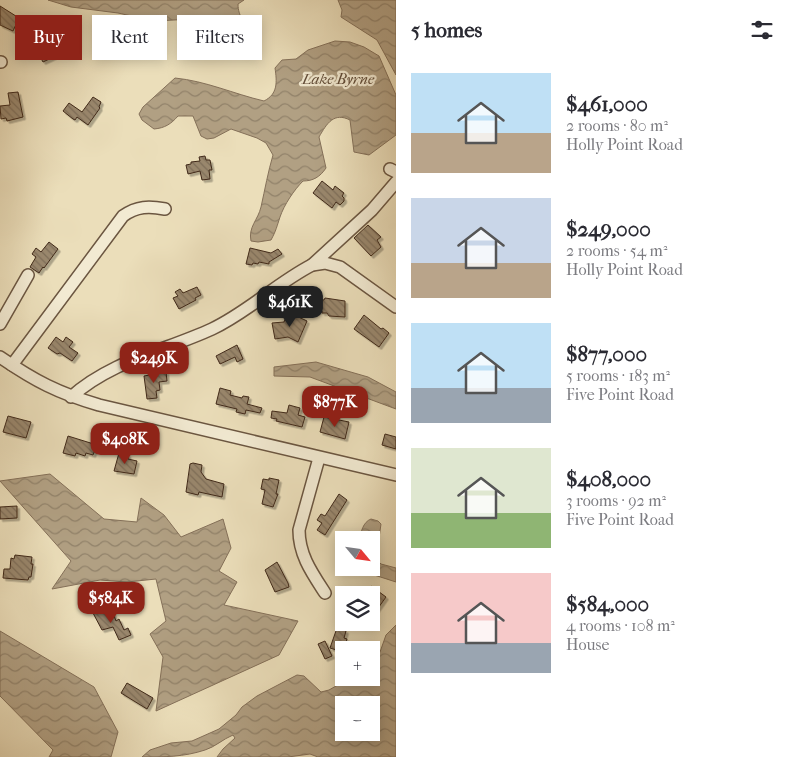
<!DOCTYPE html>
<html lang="en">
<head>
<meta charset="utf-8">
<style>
	body { margin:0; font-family:"IM FELL French Canon",serif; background:#f7f7f7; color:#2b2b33; height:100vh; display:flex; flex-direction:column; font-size:19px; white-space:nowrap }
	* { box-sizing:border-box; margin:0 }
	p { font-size:16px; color:#7c7c81 }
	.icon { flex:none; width:28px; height:28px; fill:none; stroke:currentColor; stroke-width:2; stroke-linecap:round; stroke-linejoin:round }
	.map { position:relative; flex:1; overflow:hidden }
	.side { display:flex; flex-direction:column; background:#fff; width:395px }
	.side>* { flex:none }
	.guide { position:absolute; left:15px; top:15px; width:305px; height:45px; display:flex; gap:10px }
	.needle { width:32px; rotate:119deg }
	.tools { position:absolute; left:335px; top:531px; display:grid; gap:10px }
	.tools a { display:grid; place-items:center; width:45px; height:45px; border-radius:0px; background:#fff; box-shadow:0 2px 12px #0003; font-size:25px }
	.price { position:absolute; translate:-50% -42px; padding:0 11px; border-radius:10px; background:#8f2418; color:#fff; font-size:16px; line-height:32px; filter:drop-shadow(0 1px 2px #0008) }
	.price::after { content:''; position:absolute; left:50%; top:30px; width:15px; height:11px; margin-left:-8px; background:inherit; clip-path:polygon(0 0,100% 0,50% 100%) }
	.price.selected { background:#222; color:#fff }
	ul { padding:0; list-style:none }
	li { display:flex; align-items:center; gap:15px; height:125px; padding:0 15px }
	li span { display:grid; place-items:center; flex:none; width:140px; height:100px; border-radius:0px; color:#555 }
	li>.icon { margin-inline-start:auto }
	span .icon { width:60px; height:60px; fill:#fffc; stroke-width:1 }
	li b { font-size:21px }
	h2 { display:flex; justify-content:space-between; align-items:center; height:60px; padding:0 15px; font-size:21px }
	.chip { padding:0 18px; border-radius:0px; background:#fff; box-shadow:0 2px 12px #0003; font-size:18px; line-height:45px }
	.chip.selected { background:#8f2418; color:#fff }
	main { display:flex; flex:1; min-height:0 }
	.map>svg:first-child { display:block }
	.water { fill:url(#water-waves); stroke:#847059; fill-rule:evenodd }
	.building { fill:url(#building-back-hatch); stroke:#402919; filter:url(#shadow) }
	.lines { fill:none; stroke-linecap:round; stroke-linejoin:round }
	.minor-casing { stroke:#6b5641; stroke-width:14 }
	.minor { stroke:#f2ead2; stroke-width:11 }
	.labels { text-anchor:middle; stroke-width:4.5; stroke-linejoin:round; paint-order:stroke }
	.water-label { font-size:15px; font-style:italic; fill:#624d39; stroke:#f2ead2 }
</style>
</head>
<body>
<main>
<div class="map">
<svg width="396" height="757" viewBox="0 0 396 757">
	<defs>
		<pattern id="water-waves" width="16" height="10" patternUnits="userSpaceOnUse" patternTransform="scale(1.25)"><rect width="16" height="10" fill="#b1a083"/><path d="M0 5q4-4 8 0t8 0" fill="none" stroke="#91826a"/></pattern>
		<pattern id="building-back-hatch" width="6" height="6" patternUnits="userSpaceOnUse" patternTransform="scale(1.25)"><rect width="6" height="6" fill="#99876d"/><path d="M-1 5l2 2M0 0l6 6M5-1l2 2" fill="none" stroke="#7e6e59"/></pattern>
		<filter id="shadow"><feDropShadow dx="2.5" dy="2.5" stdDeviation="0" flood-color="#0004"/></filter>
	</defs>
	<rect width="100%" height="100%" fill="#ebdeba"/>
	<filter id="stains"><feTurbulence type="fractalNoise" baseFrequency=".004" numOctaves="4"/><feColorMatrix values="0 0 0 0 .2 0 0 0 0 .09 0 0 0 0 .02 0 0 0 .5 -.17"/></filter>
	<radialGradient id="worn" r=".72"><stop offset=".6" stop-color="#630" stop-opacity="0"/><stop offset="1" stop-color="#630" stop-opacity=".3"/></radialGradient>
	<g class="water">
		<path d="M 48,0 L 244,0 L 238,4 C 238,18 246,17 239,36 L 234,38 C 224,33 222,23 213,18 L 154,21 L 118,13 L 71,7 Z"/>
		<polygon points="338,0 396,0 396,75 377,40 341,17 342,10"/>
		<path d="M 335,41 L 350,42 L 364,47 L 379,56 L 396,95 L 396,135 L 369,155 L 354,152 L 350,120 C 334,112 327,123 319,137 L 326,168 C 320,177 313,181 303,181 C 294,190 284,205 280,217 C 277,226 276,231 271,240 L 258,242 L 251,241 C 248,227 258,220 261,207 C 265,189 268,172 273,155 L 266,143 L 257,138 L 231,129 L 214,138 L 207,139 L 201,136 L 193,116 L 178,116 C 171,124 165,128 154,129 L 142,120 L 139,114 L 143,107 L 175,78 C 206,81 234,94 264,101 C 278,94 277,82 275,68 L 282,60 L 296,59 L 308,50 Z"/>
		<polygon points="316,362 368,377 396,392 396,409 310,377 274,376 274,367"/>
		<polygon points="50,474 104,519 137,522 141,498 164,515 181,537 223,519 231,548 219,571 237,582 224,605 298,621 279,655 156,711 163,657 150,634 166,621 156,579 127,582 100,580 52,589 71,561 0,481"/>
		<path d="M 371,519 L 378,521 L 381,524 L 376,559 L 381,564 L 396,568 L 396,582 L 368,573 L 359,568 L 371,568 L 371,540 L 359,540 C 361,532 363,522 371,519 Z"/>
		<path d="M 396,625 L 396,757 L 318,757 L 310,754 L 288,757 L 217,757 L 223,749 L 235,738 L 233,735 C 223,739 215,747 205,750 C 184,757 164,757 142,757 L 150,750 L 171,743 L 192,741 L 219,729 L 236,715 L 242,707 L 257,696 L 297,675 L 304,676 L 321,692 L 329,690 L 350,678 L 371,678 L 371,664 L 380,652 L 386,635 ZM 344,705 L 371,705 L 371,732 L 344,732 Z"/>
		<polygon points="0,631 94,687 118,732 111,757 49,757 53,750 0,696"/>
	</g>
	<g class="building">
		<polygon points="0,6 19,18 13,31 0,25"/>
		<polygon points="48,29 52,37 56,38 59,45 56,46 60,54 43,62 38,53 44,50 37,34"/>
		<polygon points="18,92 23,117 7,121 6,118 1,119 0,106 10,105 8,93"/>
		<polygon points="93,97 101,102 99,107 100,108 88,125 77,117 75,120 73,119 63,111 69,103 82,112"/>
		<polygon points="205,156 206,160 210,160 212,170 209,170 210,179 202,180 200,171 188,174 186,165 191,164 191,162 200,161 199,157"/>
		<polygon points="322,181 333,190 335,186 344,193 342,196 344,198 344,201 340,205 336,202 332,208 313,193"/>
		<polygon points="368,225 381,237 377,240 381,247 371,256 354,238"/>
		<polygon points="49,242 58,249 44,268 43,267 39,273 30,267 36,257 32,254 36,248 41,252"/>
		<polygon points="250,248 271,253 278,249 282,254 269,262 269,264 259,262 258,264 253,263 252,265 246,264"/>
		<polygon points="197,287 201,295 195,298 196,300 179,309 173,298 178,296 175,292 180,289 183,293"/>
		<polygon points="325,298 345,301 345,317 329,316 327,313 322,313 322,311 314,311 315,299 324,300"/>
		<polygon points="288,312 307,321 298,342 288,337 275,339 272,323 284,322"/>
		<polygon points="364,315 381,329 383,328 389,333 379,347 354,329"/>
		<polygon points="56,337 63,342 66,337 73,342 69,347 78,353 72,361 60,353 57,354 48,348"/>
		<polygon points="237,345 243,359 237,362 235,357 220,364 216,356"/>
		<polygon points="166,372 167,381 159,382 160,390 156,391 157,398 147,399 144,376"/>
		<polygon points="220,388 231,391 230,395 242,398 243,396 249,397 247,404 262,408 260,413 246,410 245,414 236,412 237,409 216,404"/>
		<polygon points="289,405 300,408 298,415 305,417 302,427 276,421 277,419 271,418 272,411 287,413"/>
		<polygon points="8,416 31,422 26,438 3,432"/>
		<polygon points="324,417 349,422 345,439 320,432"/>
		<polygon points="385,434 396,437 396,449 382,445"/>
		<polygon points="68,436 97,445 93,455 86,453 85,456 76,453 75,456 63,453"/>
		<polygon points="119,453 128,455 128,459 137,461 134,474 114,471"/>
		<polygon points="193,463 202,465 201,472 206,479 224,484 222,497 199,492 198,495 186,492 190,464"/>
		<polygon points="269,478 279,480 276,494 278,494 273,507 262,504 265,490 261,489 263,479 269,480"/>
		<polygon points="339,494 347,500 325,535 317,530 322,523 317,520 321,514 325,516"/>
		<polygon points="17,506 17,518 0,519 0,507"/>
		<polygon points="15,555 32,557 31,564 33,564 31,577 29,577 28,580 3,578 4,569 10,569 11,558 14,559"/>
		<polygon points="277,562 288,583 289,587 275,592 265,570"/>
		<polygon points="371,586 386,597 371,618 371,595 368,591"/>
		<polygon points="105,610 107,615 113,613 116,621 119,619 124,630 128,628 131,635 119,640 113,627 102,630 93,613"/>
		<polygon points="337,628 346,631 344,638 347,639 343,652 330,648"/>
		<polygon points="325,641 332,656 325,659 318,644"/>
		<polygon points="127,683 153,698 147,709 121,693"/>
	</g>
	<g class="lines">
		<defs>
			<g id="minor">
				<polyline points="0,62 1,62"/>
				<polyline points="390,169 396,172"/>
				<polyline points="312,265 372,210 396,182"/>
				<polyline points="0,324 28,275"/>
				<path d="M 0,357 C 35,381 58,393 99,405 L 396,475"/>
				<path d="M 12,365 L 123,216 C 137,206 149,206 165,209"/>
				<path d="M 71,397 C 111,361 164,351 212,329 C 248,312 277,283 312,265 L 325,263 L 340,267 L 396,307"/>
				<path d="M 319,458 L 299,530 C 299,555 312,573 325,593"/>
			</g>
		</defs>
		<use href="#minor" class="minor-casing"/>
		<use href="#minor" class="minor"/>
	</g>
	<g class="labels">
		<g class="water-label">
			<text x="338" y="84">Lake Byrne</text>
		</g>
	</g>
	<rect width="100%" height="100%" filter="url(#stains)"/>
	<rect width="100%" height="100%" fill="url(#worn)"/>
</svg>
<div class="tools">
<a><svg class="needle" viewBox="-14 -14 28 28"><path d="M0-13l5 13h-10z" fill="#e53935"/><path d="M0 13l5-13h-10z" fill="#7c7c81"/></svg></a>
<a><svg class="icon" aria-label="layers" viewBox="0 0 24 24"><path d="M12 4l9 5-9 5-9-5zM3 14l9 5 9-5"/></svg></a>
<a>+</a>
<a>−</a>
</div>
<b class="price selected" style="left:290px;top:328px">$461K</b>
<b class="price" style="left:154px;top:384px">$249K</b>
<b class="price" style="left:335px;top:428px">$877K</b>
<b class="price" style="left:125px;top:465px">$408K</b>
<b class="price" style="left:111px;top:624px">$584K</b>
<div class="guide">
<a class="chip selected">Buy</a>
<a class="chip">Rent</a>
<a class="chip">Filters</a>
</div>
</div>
<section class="side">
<h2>5 homes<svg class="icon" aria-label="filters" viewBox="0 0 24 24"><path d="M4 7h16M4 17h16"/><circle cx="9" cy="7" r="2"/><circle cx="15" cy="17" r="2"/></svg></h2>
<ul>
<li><span style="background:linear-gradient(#bfe0f5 60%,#b9a48a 0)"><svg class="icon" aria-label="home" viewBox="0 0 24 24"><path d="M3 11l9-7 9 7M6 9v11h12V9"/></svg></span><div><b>$461,000</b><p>2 rooms · 80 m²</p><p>Holly Point Road</p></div></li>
<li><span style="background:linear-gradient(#c9d6e8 65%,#b9a48a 0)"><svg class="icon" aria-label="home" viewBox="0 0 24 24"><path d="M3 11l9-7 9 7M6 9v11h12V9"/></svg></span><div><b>$249,000</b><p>2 rooms · 54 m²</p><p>Holly Point Road</p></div></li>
<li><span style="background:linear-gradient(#bfe0f5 65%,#9aa5b1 0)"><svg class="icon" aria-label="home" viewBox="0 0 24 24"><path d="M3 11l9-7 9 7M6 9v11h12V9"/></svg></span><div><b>$877,000</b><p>5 rooms · 183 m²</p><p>Five Point Road</p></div></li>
<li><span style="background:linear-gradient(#dfe7d0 65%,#8fb573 0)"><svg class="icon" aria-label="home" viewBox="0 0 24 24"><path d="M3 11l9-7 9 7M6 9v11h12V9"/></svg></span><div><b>$408,000</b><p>3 rooms · 92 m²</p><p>Five Point Road</p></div></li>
<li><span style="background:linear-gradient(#f6c9c9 70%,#9aa5b1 0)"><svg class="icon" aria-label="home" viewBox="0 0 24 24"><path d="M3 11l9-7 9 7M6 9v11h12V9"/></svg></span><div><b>$584,000</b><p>4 rooms · 108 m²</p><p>House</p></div></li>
</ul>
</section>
</main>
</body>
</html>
